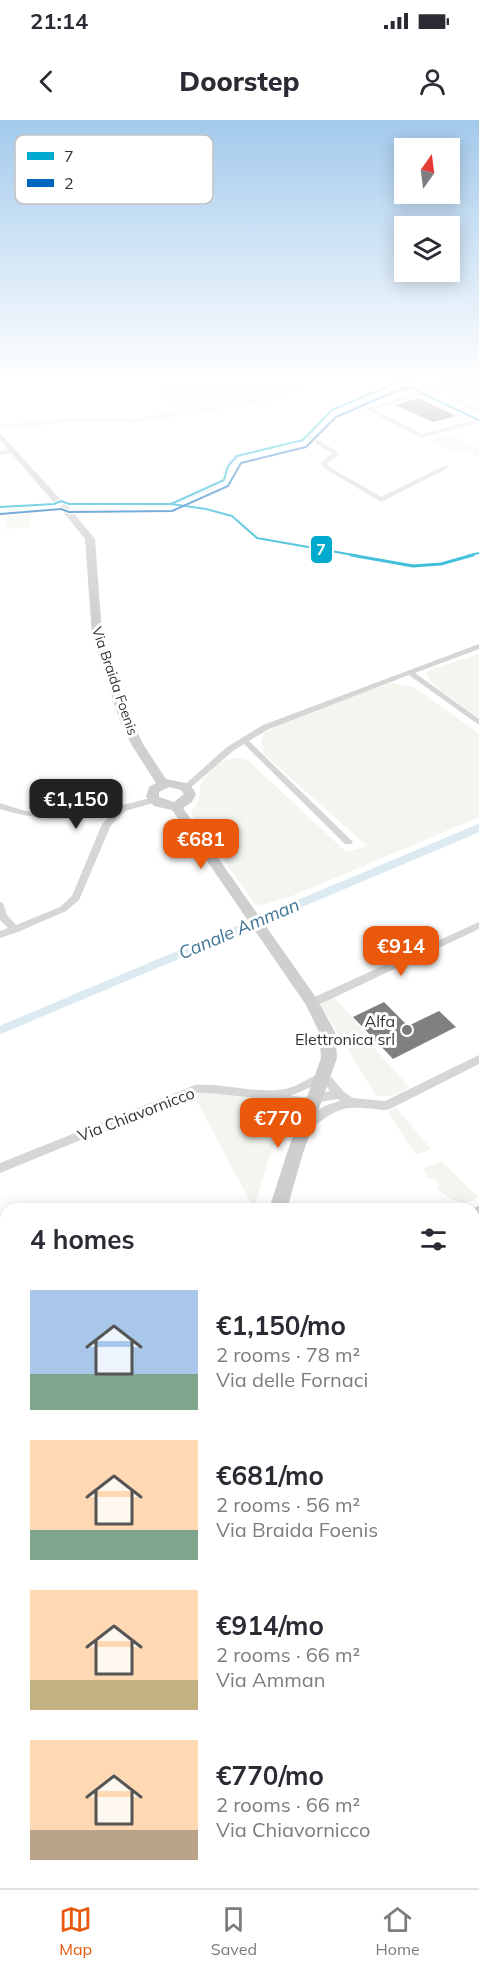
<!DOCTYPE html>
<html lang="en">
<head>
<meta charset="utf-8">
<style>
	body { margin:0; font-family:Mulish,sans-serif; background:#f2f2f3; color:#2b2b33; height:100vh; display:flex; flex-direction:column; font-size:22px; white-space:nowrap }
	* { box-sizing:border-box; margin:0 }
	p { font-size:20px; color:#7c7c81 }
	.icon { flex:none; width:33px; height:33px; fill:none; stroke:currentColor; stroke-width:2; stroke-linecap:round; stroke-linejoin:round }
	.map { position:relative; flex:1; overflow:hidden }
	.details { position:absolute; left:0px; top:1083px; width:480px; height:686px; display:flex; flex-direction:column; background:#fff; border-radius:18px 18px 0 0; box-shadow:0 3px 15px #0003 }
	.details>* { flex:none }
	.needle { width:39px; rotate:14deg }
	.tools { position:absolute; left:394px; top:18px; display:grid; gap:12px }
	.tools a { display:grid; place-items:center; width:66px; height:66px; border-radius:0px; background:#fff; box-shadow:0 3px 15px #0003; font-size:30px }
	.price { position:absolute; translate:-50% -51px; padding:0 14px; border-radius:12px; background:#ea580c; color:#fff; font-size:20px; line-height:39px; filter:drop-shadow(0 2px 3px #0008) }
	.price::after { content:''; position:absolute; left:50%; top:36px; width:18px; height:14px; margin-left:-9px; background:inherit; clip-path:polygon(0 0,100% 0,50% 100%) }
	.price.on { background:#222; color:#fff }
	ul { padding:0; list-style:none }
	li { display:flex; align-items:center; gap:18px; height:150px; padding:0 30px }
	li span { display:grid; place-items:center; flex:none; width:168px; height:120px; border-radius:0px; color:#555 }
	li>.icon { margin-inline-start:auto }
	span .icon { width:72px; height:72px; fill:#fffc; stroke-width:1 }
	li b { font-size:26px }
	h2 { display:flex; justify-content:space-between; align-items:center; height:72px; padding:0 30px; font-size:26px }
	.status { display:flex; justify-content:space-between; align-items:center; height:42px; padding:0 30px; background:#fff; direction:ltr }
	.status svg { height:16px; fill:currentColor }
	header { display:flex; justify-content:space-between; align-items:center; height:78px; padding:0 30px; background:#fff; font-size:27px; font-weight:800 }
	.tabs { display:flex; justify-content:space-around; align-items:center; height:84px; border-top:2px solid #e1e1e2; background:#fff; font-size:16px; color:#7c7c81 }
	.tabs a { display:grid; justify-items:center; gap:3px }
	.tabs .on { color:#ea580c }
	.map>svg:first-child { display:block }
	.green { fill:#f2f6ee }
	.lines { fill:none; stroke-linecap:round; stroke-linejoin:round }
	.stream-far1 { stroke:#dceaf2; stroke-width:1.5 }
	.stream { stroke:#dceaf2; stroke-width:4 }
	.canal { stroke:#dceaf2; stroke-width:8 }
	.river { fill:#dceaf2; fill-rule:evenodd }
	.building { fill:#808080 }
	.street { fill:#d6d6d6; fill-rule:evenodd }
	.secondary { fill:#cfcfcf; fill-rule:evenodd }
	.bus-1-far1-casing { stroke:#fff; stroke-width:4.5 }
	.bus-1-casing { stroke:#fff; stroke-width:6 }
	.bus-2-casing { stroke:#fff; stroke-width:4.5 }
	.bus-1-far1 { stroke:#00a9ce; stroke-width:2 }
	.bus-1 { stroke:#00a9ce; stroke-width:3 }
	.bus-2 { stroke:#0065bd; stroke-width:2 }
	.poi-dot { fill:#7a7a7a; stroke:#fff; stroke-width:2 }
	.labels { text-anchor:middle; stroke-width:6; stroke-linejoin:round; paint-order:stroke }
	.far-street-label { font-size:14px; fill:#323232; stroke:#fff }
	.poi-label { font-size:16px; fill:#323232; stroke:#fff; text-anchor:end }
	.street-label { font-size:16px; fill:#323232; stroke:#fff }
	.water-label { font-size:18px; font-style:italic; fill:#3f7595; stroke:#fff }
	.key { fill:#fff; stroke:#c2c2c2; stroke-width:1.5 }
	.key-label { font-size:16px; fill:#323232 }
	.line-badge { stroke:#fff; stroke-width:2 }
	.badge-label { font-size:16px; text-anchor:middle; font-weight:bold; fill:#fff }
</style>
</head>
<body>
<div class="status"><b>21:14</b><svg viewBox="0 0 49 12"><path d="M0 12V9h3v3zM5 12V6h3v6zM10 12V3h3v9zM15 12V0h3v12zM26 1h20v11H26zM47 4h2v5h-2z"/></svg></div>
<header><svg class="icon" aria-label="back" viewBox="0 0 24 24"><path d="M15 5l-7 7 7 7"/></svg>Doorstep<svg class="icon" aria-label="person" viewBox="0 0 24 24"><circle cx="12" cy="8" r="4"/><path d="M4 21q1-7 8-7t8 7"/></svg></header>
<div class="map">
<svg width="479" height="1768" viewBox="0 0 479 1768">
	<rect width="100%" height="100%" fill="#fff"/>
	<g class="green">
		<polygon points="150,260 285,260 294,265 270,276 176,291"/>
		<polygon points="427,261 479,265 479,288 437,269 427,272 415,267"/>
		<polygon points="449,314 479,329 479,337 465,330 454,333 431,320"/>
		<polygon points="32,388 29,407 5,409 8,389"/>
		<polygon points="479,534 479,598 435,566 426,554 429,550"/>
		<path d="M 391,563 L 414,567 L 479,614 L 479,697 L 292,776 L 262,785 L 255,784 L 191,693 C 193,688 196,686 198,681 C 201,675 199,668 202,662 C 212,644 231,632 249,641 L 346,732 L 367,726 L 264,634 L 262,623 L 263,614 L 294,596 Z"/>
		<path d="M 332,875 L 367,914 L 364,917 L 409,967 C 398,974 389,978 376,976 L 319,882 Z"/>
		<path d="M 209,973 C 228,974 289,973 291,997 C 291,1005 288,1014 287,1021 L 273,1025 L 254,1089 L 193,974 Z"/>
		<polygon points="396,988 431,1029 418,1034 414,1032 388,992"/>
		<polygon points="442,1041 478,1077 465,1084 449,1078 437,1069 439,1065 436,1060 427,1058 424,1048"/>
	</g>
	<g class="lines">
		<polyline class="stream-far1" points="294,260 308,263"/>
		<g class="stream">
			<polyline points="474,1596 479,1591"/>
			<polyline points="310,1768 315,1762"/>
		</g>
		<polyline class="canal" points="0,910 479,708"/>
		<polygon class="river" points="309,260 319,260 265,282 134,303 78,301 0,309 0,305 78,297 134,299 263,278"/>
	</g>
	<g class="building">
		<polygon points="419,278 425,281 456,296 433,302 395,285"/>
		<polygon points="384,882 408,906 439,891 456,907 393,939 353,897"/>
	</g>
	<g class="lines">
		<g class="street">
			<polygon points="406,260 416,260 396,265 334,291 326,298 311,316 338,332 337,336 327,343 328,346 381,377 444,346 448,346 448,348 381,382 324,348 321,343 332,333 308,319 239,337 231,346 226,361 210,370 177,384 206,387 234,395 259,416 413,444 441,442 479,431 479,435 441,446 413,448 255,419 230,397 206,391 169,386 69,386 66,384 69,382 170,382 206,368 221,359 225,346 235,335 301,319 330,289 392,263"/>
			<polygon points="433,260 479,261 479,265 436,262"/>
			<path d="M 417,268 L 479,298 L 479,302 L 421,318 L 365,289 L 418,272 L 414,270 ZM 422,275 L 474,300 L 422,314 L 373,289 Z"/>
			<polygon points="452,277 479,289 479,293 450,280 450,278"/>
			<polygon points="14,329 16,330 16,332 0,335 0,331"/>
			<polygon points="56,383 56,385 54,386 0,389 0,385"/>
			<polygon points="479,524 479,529 415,553 479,599 479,605 409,555 269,609 249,621 351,720 353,722 351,724 345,724 244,624 233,631 189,669 183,669 182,667 227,627 263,605"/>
			<path d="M 154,677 L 158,680 L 157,682 L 125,691 L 111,705 L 79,780 L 66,791 L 18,812 L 0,818 L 0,811 L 8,808 L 0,800 L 0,782 L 3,783 L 7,795 L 16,805 L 60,787 L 72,776 L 102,704 L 112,693 C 74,701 38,701 0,689 L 0,683 C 12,687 24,691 37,693 C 77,698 116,687 154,677 Z"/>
			<polygon points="479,802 479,809 316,886 312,887 307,883 308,880"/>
			<path d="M 479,935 L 479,944 L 390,989 L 386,990 C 344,986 342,984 308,1011 L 304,1013 L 300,1011 L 279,978 C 251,980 224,972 196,973 L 0,1053 L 0,1043 L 195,965 C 225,963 256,974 285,969 C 299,966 311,956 324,952 L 328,953 L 344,972 L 353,978 L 385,981 ZM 323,962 L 330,971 L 305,977 L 290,976 ZM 338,979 L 340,981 L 324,986 L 305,1000 L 297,986 Z"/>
			<polygon points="479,1086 479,1096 474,1098 474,1089 471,1089"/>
		</g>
		<g class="secondary">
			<polygon points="0,313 61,380 61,384 55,384 0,320"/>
			<path d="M 64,384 L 67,385 L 95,419 L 102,515 L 132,601 L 143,624 L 166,659 L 190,664 L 196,674 L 192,682 L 183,688 L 317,879 L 335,912 L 337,938 L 303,1033 L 287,1089 L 269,1089 L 287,1033 L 321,938 L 319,912 L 306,885 L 172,690 L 154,686 L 146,677 L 149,667 L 156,663 L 131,624 L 120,601 L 92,515 L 85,419 L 59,387 ZM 169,667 L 181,670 L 184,674 L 174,682 L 159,677 L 159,672 Z"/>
			<polygon points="6,1246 6,1264 0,1266 0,1248"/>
		</g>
		<defs>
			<g id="bus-1-far1">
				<polyline points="402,267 411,268 479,300"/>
				<polyline points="171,384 206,389 232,396 257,418 359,436"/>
				<polyline points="0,387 54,384 61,381 69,384 171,384 224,360 228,346 237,336 303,320 332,290 394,264 413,260"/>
				<polyline points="467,436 479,433"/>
			</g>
			<polyline id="bus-1" points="351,435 413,446 441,444 473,435"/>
			<polyline id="bus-2" points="0,394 61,389 69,392 172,391 228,366 241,343 306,327 336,297 396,271 415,267"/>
		</defs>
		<use href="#bus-1-far1" class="bus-1-far1-casing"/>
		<use href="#bus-1" class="bus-1-casing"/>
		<use href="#bus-2" class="bus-2-casing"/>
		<use href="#bus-1-far1" class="bus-1-far1"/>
		<use href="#bus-1" class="bus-1"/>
		<use href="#bus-2" class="bus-2"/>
	</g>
	<linearGradient id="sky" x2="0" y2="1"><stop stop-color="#a3caec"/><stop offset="0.51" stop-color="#fff"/><stop offset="1" stop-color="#fff" stop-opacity="0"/></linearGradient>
	<rect width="479" height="507" fill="url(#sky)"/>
	<circle class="poi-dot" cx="407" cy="910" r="6"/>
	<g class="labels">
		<g class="far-street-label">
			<text transform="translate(115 561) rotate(71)" y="5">Via Braida Foenis</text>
		</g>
		<g class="poi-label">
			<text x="395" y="907">Alfa<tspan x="395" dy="18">Elettronica srl</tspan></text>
		</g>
		<g class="street-label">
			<text transform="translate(136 994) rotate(-21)" y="6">Via Chiavornicco</text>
		</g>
		<g class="water-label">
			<text transform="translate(239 809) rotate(-23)" y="6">Canale Amman</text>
		</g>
	</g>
	<rect x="15" y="15" width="198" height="69" rx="9" class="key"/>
	<rect x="27" y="32" width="27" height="8" fill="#00a9ce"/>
	<rect x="27" y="59" width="27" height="8" fill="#0065bd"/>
	<g class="key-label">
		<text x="64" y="42">7</text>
		<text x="64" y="69">2</text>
	</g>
	<rect class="line-badge" x="310" y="415" width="23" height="29" rx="6" fill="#00a9ce"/>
	<g class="badge-label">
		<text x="321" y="435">7</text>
	</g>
</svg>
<div class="tools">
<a><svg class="needle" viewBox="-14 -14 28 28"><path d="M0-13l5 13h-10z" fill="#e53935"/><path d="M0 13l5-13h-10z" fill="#7c7c81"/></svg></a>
<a><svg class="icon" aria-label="layers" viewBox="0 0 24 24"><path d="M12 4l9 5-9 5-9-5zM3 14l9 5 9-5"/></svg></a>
</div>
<b class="price on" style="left:76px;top:710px">€1,150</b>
<b class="price" style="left:201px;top:750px">€681</b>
<b class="price" style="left:401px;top:857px">€914</b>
<b class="price" style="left:278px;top:1029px">€770</b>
<section class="details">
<h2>4 homes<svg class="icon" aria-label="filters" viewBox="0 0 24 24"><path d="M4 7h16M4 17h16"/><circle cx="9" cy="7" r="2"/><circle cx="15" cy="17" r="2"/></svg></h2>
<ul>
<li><span style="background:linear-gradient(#a9c7e8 70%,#7fa58c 0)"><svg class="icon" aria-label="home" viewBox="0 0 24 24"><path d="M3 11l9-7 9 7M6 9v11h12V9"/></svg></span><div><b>€1,150/mo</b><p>2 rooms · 78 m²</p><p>Via delle Fornaci</p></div></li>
<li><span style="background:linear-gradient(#ffd9b3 75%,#7fa58c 0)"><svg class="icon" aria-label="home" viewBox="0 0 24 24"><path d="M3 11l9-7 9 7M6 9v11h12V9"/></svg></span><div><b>€681/mo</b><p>2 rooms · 56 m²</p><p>Via Braida Foenis</p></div></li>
<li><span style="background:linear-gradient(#ffd9b3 75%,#c2b280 0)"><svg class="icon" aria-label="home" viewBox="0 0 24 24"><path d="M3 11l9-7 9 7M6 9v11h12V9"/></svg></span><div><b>€914/mo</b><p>2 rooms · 66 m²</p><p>Via Amman</p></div></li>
<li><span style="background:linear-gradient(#ffd9b3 75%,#b9a48a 0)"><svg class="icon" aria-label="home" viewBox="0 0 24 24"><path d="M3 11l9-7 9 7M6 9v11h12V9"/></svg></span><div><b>€770/mo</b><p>2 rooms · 66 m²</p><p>Via Chiavornicco</p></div></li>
</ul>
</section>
</div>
<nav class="tabs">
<a class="on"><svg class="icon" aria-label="map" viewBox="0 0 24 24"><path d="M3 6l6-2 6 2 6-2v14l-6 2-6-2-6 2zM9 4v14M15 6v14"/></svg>Map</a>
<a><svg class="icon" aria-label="saved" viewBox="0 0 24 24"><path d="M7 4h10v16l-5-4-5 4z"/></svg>Saved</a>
<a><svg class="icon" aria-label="home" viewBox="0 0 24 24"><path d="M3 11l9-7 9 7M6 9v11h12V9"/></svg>Home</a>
</nav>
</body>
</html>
